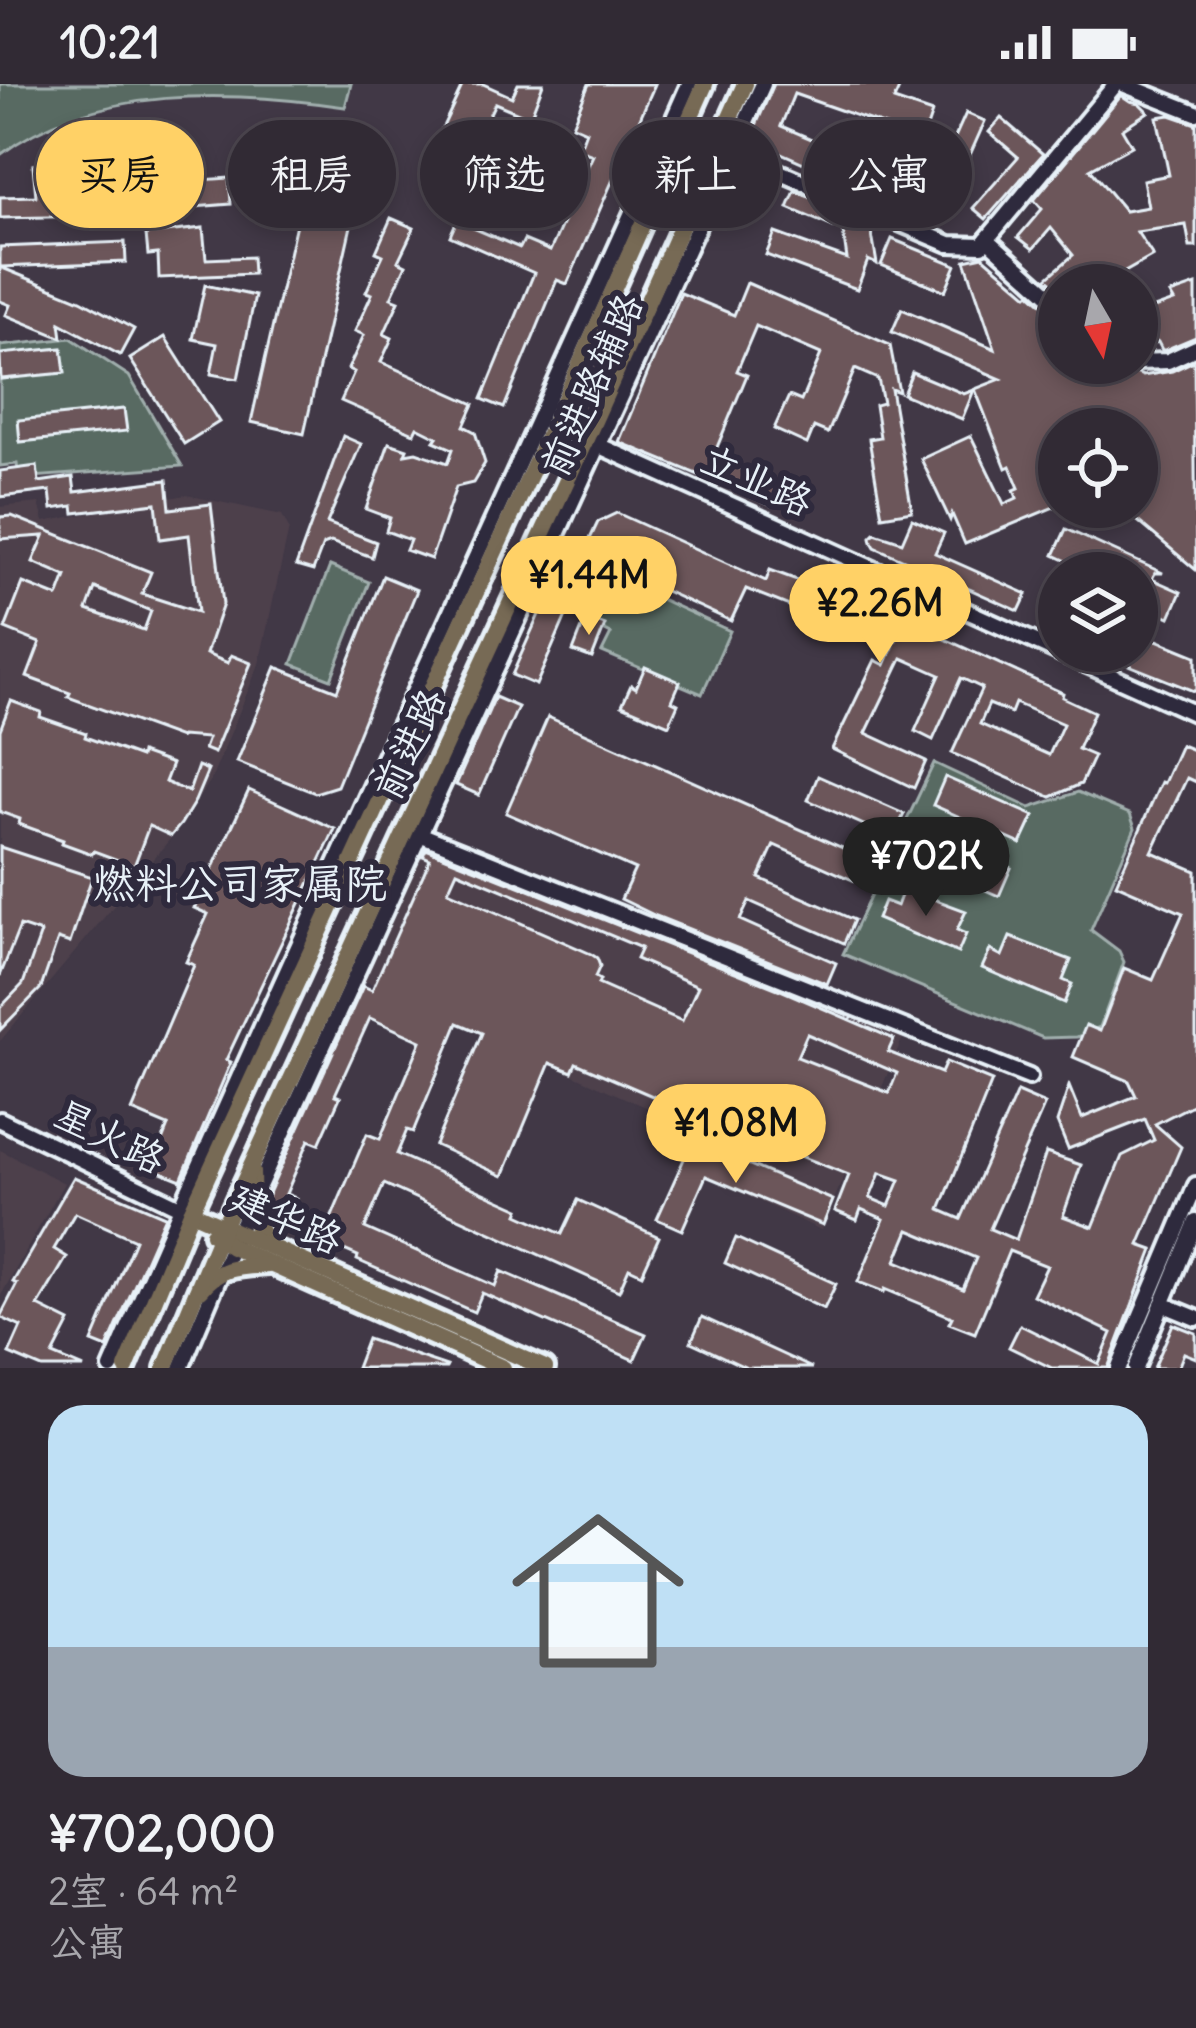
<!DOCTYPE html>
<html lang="zh">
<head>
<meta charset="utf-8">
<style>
	body { margin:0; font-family:Delius,"LXGW WenKai TC",sans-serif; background:#39323c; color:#f1f3f6; height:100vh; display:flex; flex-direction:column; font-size:45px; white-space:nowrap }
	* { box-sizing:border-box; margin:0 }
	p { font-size:39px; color:#a8a7ac }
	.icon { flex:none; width:66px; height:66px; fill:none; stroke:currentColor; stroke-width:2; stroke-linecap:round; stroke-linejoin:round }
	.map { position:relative; height:1284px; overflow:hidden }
	.side { display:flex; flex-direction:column; background:#312a34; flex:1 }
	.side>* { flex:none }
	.hud { position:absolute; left:36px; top:36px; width:1125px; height:108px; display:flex; gap:24px }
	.needle { width:78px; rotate:171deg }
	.tools { position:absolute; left:1038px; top:180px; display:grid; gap:24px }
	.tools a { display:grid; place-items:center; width:120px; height:120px; border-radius:50%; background:#312a34; box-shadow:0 6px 18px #0003,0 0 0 3px #4c464f; font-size:60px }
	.price { position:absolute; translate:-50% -102px; padding:0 27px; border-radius:42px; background:#ffd166; color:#111; font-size:39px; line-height:78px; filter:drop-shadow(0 3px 6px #0008) }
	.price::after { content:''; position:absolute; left:50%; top:72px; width:36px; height:27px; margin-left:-18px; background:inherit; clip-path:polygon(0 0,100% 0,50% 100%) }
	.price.selected { background:#222; color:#fff }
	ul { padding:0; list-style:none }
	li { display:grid; align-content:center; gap:24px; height:636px; padding:0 48px }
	li span { display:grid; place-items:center; height:372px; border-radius:36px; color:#555 }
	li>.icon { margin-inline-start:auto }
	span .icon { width:216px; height:216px; fill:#fffc; stroke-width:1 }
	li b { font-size:51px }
	.tag { padding:0 42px; border-radius:54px; background:#312a34; box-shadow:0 6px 18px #0003,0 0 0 3px #4c464f; font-size:42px; line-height:108px }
	.tag.selected { background:#ffd166; color:#111 }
	.status { display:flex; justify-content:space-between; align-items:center; height:84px; padding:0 60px; background:#312a34; direction:ltr }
	.status svg { height:33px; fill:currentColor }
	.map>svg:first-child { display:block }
	.built { fill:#4e414c }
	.green { fill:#586a62; stroke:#a0aead; stroke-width:3 }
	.building { fill:#6c575a; stroke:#e8f1f8; stroke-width:3; fill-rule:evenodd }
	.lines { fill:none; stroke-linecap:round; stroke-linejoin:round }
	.minor-casing { stroke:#e8f1f8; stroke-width:22 }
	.major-casing { stroke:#e8f1f8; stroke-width:26 }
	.minor { stroke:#2f2a3d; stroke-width:14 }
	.major { stroke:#776a54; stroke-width:16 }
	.labels { text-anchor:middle; stroke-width:12; stroke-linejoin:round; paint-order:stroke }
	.street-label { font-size:39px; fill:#e8f1f8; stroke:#2f2a3d }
	.neighbourhood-label { font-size:42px; fill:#e8f1f8; stroke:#2f2a3d }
</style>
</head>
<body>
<div class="status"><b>10:21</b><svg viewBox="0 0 49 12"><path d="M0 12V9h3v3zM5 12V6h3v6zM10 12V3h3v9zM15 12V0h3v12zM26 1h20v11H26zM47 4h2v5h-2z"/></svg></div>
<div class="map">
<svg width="1196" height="1284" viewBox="0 0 1196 1284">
	<rect width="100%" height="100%" fill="#413846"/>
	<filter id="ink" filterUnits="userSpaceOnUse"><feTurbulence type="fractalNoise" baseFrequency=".00833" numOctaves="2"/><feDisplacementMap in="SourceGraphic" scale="24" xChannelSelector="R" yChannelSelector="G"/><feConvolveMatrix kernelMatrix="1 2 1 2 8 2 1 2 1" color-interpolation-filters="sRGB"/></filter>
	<g filter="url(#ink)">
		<g class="built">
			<polygon points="186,411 282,431 289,445 259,580 211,696 170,755 0,957 0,423 39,419 44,438"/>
			<polygon points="424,758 904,951 821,1146 710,1094 729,1058 625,1014 363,896"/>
			<polygon points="0,1066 64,1099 0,1213"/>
		</g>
		<g class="green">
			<path d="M 0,0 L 351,0 L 345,23 C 233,7 94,0 0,71 Z"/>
			<polygon points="71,254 129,292 182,382 19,394 17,380 0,382 0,260 1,262"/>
			<polygon points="330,482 369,498 331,595 292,580"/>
			<polygon points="593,493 617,501 619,496 730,547 702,610 602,568 611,550 575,532"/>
			<polygon points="934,679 1030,724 1078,708 1130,730 1135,744 1091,846 1119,867 1124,878 1100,943 1077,953 1043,954 843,870"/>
		</g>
		<g class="building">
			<path d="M 463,0 L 483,0 L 512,13 L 518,0 L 543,0 L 530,34 L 495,19 L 476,58 L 497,53 L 504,55 L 515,64 L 582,95 L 593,71 L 579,66 L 586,47 L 572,41 L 589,0 L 655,0 L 567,200 L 557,196 L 504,324 L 482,315 L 534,189 L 450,152 L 470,107 L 423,85 ZM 517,84 L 548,99 L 544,109 L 571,121 L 550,167 L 524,156 L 520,164 L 473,144 L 494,96 L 508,94 Z"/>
			<polygon points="774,0 901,0 894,16 932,29 913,84 896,78 906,49 794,10 781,42 898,92 887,116 750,55"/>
			<polygon points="1121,11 1130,17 1139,19 1148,28 1122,45 1132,62 1090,85 1125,127 1148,123 1143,96 1169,91 1157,33 1170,31 1196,40 1196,163 1190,163 1186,141 1137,148 1153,172 1125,188 1130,201 1059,201 1059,205 1047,194 1073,171 1051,144 1033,165 1018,153 1042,125 1034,116"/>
			<polygon points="966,29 985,37 938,143 889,122 894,112 923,125"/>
			<polygon points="1001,34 1043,70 986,135 973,124 1018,73 989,48"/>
			<polygon points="154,56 173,56 173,98 229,94 231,120 143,127 138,78 122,79 123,93 93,94 94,132 0,134 0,113 36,112 33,81 111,58"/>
			<polygon points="795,107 870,139 877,180 868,176 857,205 766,171 775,149 847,175 843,147 788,124"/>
			<polygon points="300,122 353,133 304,350 251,338"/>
			<polygon points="391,134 414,144 398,177 406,181 391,214 399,217 384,250 392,254 381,278 474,320 464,342 475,348 485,379 473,399 456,403 431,475 406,466 410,456 386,447 390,434 366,425 389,359 407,365 405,370 416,368 448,379 453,365 434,357 437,353 417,343 414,349 341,317 354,288 348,285 364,251 355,247 372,210 366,208 383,171 376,168"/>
			<polygon points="203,144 206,175 252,173 253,190 159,194 158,170 148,171 146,150"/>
			<polygon points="892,155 956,181 945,207 881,181"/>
			<polygon points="125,158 126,178 0,183 81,216 134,245 120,271 60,239 62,254 6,231 10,221 0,217 0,163"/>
			<polygon points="983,172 1028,211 1030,209 1051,228 1059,231 1059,279 1101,279 1090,297 1124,284 1143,292 1172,287 1194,277 1196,486 1121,423 1137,423 1137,345 1059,345 1059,380 1054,383 1059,394 1059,421 965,460 952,430 950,436 921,375 971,352 1004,420 1017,414 1014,406 1019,404 1010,382 1006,384 975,305 1001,295 892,248 902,225 995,265 965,176"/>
			<polygon points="747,199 890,261 899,308 891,305 912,427 882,432 869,355 880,353 875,321 883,319 878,295 855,285 828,349 814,343 807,360 774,345 789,312 801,317 821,270 756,242 737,287 747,291 713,373 780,401 771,421 619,358 681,209 734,231"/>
			<polygon points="205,201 255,212 238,295 211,290 217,260 193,255"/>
			<polygon points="1196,201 1196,253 1165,266 1162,266 1158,258 1151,260 1137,230 1174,217 1170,210"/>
			<polygon points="165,253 219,338 184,360 130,275"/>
			<polygon points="62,264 65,289 1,295 0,270"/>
			<polygon points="912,288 964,310 974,306 962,335 903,310"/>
			<polygon points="124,325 127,347 20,358 18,336"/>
			<polygon points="343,352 361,360 327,439 376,458 372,473 331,458 323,461 313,487 296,482"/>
			<path d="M 37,382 L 39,398 L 73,393 L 75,408 L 167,396 L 170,425 L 211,420 L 223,520 L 206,570 L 228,579 L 231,571 L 251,579 L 214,669 L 204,665 L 208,654 L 181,652 L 180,654 L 68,613 L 70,609 L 27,593 L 40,559 L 5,545 L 23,499 L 58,513 L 66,492 L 33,478 L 44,452 L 0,455 L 0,433 L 12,432 L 151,488 L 142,510 L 198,528 L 189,451 L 160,455 L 156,419 L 74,429 L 73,422 L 52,425 L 50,407 L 0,413 L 0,387 ZM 95,504 L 151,527 L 144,546 L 87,526 Z"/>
			<path d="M 617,429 L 766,497 L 770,486 L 897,533 L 1063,609 L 1062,613 L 1094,628 L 1078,665 L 1094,672 L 1081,700 L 1051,713 L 952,669 L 982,604 L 961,594 L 933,656 L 915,647 L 940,591 L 902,574 L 866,649 L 926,677 L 914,704 L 832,665 L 875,576 L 885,581 L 897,554 L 872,543 L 868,553 L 746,505 L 731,537 L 619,486 L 614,497 L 603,492 L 607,482 L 582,472 L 598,438 ZM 1015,619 L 1063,640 L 1049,671 L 980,640 L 989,620 L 1011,629 Z"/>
			<polygon points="912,435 944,449 935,469 1027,510 1019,527 875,463 872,458 871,453 875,449 902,458"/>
			<polygon points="1066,445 1163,489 1155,489 1152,495 1181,508 1170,533 1139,519 1142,511 1137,509 1137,489 1093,489 1054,471"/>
			<polygon points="558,488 581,497 536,601 512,591"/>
			<polygon points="383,492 417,506 337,702 315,709 237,678 276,583 337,607"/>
			<polygon points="586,534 605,541 592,574 573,567"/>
			<polygon points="1137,548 1196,572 1196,608 1096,568 1137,567"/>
			<polygon points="645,583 680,598 672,617 678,620 669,641 622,621 631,601 636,604"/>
			<polygon points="495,613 518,623 479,711 456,701"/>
			<polygon points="11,617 41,628 40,633 86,649 85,653 140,673 141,669 172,680 165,698 189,708 198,682 208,686 195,717 181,740 171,752 149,742 134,782 94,767 92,770 62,759 63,756 19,740 20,735 0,728 0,646"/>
			<polygon points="548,633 883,782 873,805 774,761 759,794 854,836 844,859 749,817 740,836 836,879 827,900 656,832 621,815 635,785 506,729"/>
			<path d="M 1181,661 L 1196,667 L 1196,698 L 1187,694 L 1152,768 L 1196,787 L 1196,1019 L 1155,1040 L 1181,1063 L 1139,1161 L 1153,1166 L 1108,1284 L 1052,1284 L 1009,1263 L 1020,1241 L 1099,1280 L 1112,1249 L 1033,1211 L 1047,1182 L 1009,1167 L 975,1249 L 949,1239 L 952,1233 L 885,1205 L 884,1208 L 858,1198 L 884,1135 L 861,1125 L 857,1136 L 835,1127 L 849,1091 L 760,1056 L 759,1058 L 576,979 L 572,988 L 550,979 L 503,1092 L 435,1061 L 482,949 L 458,939 L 413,1048 L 407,1046 L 397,1070 L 520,1125 L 518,1130 L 562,1150 L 578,1116 L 659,1153 L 642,1190 L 629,1184 L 619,1207 L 384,1100 L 365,1144 L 495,1202 L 501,1187 L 646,1250 L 634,1276 L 482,1209 L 474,1228 L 357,1176 L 358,1172 L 266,1132 L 265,1118 L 363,902 L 372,906 L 430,775 L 423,772 L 426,765 L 783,907 L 894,955 L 888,968 L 941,989 L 946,978 L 992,997 L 940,1126 L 961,1135 L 1017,1008 L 1045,1020 L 990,1145 L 1016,1156 L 1046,1069 L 1081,1081 L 1063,1132 L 1093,1143 L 1122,1072 L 1154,1056 L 1145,1035 L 1068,1065 L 1057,1038 L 1069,1002 L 1082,1034 L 1136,1012 L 1129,997 L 1073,973 L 1086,941 L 1100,947 L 1124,884 L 1153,896 L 1183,829 L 1116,800 L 1161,698 L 1164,699 ZM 457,787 L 641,864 L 636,875 L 698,902 L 682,937 L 598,900 L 600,896 L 595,893 L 600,882 L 597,874 L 591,870 L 448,807 ZM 370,934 L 421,957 L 380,1055 L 367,1050 L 330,1137 L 293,1122 L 296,1114 L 286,1110 L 309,1056 L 319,1060 L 340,1013 L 335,1011 ZM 807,950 L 897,989 L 889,1009 L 797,973 ZM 880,1089 L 900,1096 L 889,1122 L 870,1114 ZM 909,1146 L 976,1174 L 963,1205 L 896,1177 Z"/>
			<polygon points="818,692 904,730 893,754 808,716"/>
			<polygon points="945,693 1034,732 1021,760 933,721"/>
			<polygon points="249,706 335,745 226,976 231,978 181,1096 151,1084 168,1042 132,1027 194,881 186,878 208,830 194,824"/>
			<polygon points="923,745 1011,784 999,812 910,773"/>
			<polygon points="0,763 92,793 70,859 58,855 41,904 0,946 0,924 23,900 41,849 20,842 0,892"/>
			<polygon points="904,804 966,827 957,846 966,850 958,869 877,835 884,817 897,822"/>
			<polygon points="1010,853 1071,876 1063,896 1072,900 1064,919 982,884 990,866 1002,872"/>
			<polygon points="694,1053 719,1064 717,1067 833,1116 823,1141 706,1092 682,1146 657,1135"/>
			<polygon points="74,1093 165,1132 107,1264 92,1258 135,1156 75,1129 54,1165 67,1173 38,1222 70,1238 53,1271 84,1284 42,1284 9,1270 21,1243 0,1233 17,1200 13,1198"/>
			<polygon points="736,1154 836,1200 824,1225 725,1179"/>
			<polygon points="702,1233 812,1284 747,1284 691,1258"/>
			<polygon points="1173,1240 1196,1249 1196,1274 1184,1269 1178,1284 1154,1284"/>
			<polygon points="367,1255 447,1282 446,1284 356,1284"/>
		</g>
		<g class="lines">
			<defs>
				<g id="minor">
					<polyline points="1123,0 1196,29"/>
					<polyline points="732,68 949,160 982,161 1116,0"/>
					<polyline points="987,155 1059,220"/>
					<polyline points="1137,278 1168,277 1196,264"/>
					<polyline points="553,341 1196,630"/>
					<polyline points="417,749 1029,993"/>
					<polyline points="0,1036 186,1126"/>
					<polyline points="1162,1220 1196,1234"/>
					<path d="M 111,1284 C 297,853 500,430 689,0"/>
					<polyline points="181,1284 238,1148 763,0"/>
					<polyline points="1119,1284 1196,1101"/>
					<polyline points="1136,1284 1196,1138"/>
				</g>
				<g id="major">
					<polyline points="252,1088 253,1136 269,1159"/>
					<polyline points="191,1128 545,1284"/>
					<polyline points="213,1150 232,1163 503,1284"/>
					<path d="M 201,1206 C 219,1182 240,1183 268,1181"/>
					<polyline points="126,1284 191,1128 553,341 705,0"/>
					<polyline points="165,1284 224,1141 586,355 745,0"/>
				</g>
			</defs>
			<use href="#minor" class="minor-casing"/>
			<use href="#major" class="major-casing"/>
			<use href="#minor" class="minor"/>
			<use href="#major" class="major"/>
		</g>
	</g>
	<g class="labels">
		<g class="street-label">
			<text transform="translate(591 301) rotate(-66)" y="14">前进路辅路</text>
			<text transform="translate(757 396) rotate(24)" y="14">立业路</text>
			<text transform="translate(409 660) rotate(-65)" y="14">前进路</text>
			<text transform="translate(110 1052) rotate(26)" y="14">星火路</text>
			<text transform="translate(287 1134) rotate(24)" y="14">建华路</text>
		</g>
		<g class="neighbourhood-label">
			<text x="240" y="814">燃料公司家属院</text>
		</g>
	</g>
</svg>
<div class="tools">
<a><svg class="needle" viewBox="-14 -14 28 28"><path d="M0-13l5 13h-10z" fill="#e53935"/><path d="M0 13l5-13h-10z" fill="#a8a7ac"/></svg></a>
<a><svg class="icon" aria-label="locate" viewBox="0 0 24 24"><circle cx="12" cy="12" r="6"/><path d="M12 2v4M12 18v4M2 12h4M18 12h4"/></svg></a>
<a><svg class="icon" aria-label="layers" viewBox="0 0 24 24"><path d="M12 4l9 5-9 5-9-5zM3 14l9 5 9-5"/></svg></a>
</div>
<b class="price" style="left:589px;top:554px">¥1.44M</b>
<b class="price" style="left:880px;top:582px">¥2.26M</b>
<b class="price selected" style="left:926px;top:835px">¥702K</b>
<b class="price" style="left:736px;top:1102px">¥1.08M</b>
<div class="hud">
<a class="tag selected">买房</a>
<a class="tag">租房</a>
<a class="tag">筛选</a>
<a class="tag">新上</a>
<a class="tag">公寓</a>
</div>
</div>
<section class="side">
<ul>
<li><span style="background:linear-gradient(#bfe0f5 65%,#9aa5b1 0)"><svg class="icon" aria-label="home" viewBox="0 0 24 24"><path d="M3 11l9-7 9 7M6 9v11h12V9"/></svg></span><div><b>¥702,000</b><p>2室 · 64 m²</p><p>公寓</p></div></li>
</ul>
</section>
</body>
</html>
